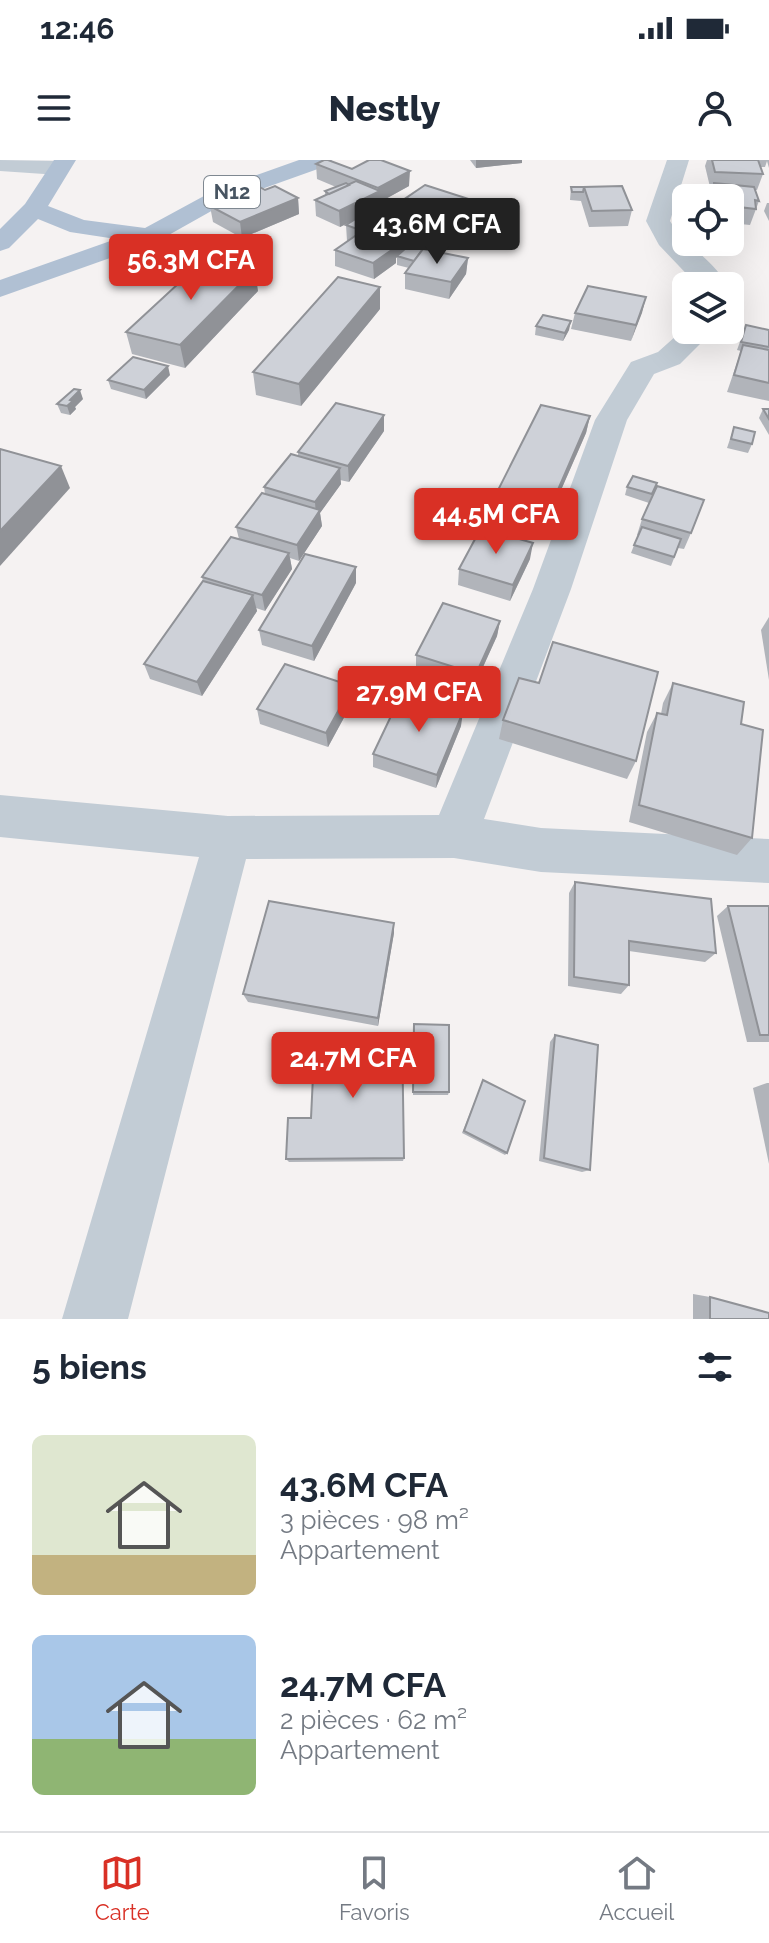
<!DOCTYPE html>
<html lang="fr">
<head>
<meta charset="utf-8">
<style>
	body { margin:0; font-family:Raleway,sans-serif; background:#f2f2f3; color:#1f2937; height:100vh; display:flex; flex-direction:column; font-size:30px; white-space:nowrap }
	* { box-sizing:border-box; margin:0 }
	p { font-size:26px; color:#747a83 }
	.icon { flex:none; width:44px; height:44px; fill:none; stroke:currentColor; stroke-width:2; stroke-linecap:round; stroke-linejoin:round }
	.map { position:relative; height:1159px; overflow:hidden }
	.side { display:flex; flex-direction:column; background:#fff; flex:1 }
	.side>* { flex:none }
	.fabs { position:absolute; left:672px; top:24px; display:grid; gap:16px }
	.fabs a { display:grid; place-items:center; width:72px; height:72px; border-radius:12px; background:#fff; box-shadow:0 8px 32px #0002; font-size:40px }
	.price { position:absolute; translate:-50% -68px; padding:0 18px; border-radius:8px; background:#d93025; color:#fff; font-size:26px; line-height:52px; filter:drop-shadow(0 2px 4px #0008) }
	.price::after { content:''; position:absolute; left:50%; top:48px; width:24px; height:18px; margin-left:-12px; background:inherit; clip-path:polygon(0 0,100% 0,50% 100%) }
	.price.selected { background:#222; color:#fff }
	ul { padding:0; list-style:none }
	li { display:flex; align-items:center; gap:24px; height:200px; padding:0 32px }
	li span { display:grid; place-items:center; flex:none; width:224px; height:160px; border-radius:12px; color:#555 }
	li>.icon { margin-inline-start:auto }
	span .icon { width:96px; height:96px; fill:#fffc; stroke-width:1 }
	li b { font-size:34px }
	h2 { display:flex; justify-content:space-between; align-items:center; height:96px; padding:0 32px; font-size:34px }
	.status { display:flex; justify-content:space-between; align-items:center; height:56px; padding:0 40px; background:#fff; direction:ltr }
	.status svg { height:22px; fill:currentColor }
	header { display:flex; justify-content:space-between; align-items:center; height:104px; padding:0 32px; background:#fff; font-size:36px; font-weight:800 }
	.tab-bar { display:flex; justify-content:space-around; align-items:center; height:112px; border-top:2px solid #e0e1e3; background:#fff; font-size:22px; color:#747a83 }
	.tab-bar a { display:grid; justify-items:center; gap:4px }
	.tab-bar .selected { color:#d93025 }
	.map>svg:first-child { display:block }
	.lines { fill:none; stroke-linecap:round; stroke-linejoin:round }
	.minor { fill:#c2ccd5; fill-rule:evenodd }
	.major { fill:#b0c0d3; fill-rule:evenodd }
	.wall { fill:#b1b4ba }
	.shaded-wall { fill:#909297 }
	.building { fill:#ced1d8; stroke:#909297; stroke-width:2 }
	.labels { text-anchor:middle; stroke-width:8; stroke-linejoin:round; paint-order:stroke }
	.shield { fill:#fff; stroke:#7f8891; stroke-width:2 }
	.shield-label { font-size:20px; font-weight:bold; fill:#485562 }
</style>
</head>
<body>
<div class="status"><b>12:46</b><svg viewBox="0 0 49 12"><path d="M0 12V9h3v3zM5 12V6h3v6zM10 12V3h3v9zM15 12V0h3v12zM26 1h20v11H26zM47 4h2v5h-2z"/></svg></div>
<header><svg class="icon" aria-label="menu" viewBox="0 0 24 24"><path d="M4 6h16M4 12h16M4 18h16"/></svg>Nestly<svg class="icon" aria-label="person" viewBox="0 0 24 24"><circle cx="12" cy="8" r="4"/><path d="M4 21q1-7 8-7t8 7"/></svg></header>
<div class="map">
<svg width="769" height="1159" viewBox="0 0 769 1159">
	<rect width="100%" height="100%" fill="#f5f2f2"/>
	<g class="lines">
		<g class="minor">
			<polygon points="0,0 59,1 67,3 70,8 67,13 59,15 0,11"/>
			<path d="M 667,0 L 689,0 L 670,61 C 683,84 720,105 726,126 L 698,126 L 659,85 L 646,61 Z"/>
			<polygon points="686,167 686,170 714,170 680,204 654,214 627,260 571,429 484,659 541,668 769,679 769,723 541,712 454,698 246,699 128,1159 62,1159 199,697 0,677 0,635 228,656 439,655 533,429 595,260 631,202 658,192"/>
		</g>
		<polygon class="major" points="54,0 76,0 48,46 84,60 145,68 215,30 299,0 332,0 329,5 231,40 158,81 0,137 0,120 116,79 70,72 38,59 9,88 0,91 0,69 25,44"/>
	</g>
	<g class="wall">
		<polygon points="470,0 522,0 522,3 476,8"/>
		<polygon points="707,0 769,0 769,8 767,1 765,7 760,7 763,14 757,30 755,30 759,41 750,65 730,63 730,38 705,38 708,28 712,28 710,27 705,6"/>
		<polygon points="316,4 352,9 409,26 380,42 380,43 405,51 406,38 475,41 473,56 455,70 430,62 429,73 454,73 454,81 442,93 468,98 466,114 449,139 405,129 405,113 409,108 397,105 397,97 396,98 396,103 374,119 335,106 335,90 347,81 346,65 356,59 340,67 316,56 315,40 325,35 325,31 336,27 317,19"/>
		<polygon points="571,27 584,27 632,50 628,66 589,67 581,41 570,40"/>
		<polygon points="265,30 298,38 299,54 242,78 213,62 210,46"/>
		<polygon points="767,43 769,43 769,61 764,51"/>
		<polygon points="258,131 185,208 132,194 126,172"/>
		<polygon points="646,137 631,181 571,169 575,153"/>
		<polygon points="380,149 301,246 256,235 253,212"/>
		<polygon points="746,165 769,170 769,241 727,232 741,191 737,190"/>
		<polygon points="536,166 569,170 563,181 535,175"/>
		<polygon points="170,215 146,239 111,229 108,220"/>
		<polygon points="83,239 75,247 76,249 70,255 61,253 57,244"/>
		<polygon points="763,249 769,249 769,275 759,258"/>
		<polygon points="590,256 586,273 543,371 490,357 493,340"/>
		<polygon points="734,267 752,284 748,293 727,288"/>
		<polygon points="384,271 349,322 340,320 341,324 320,353 322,366 299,401 290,398 292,409 265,451 256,448 257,451 202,536 150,519 144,504 203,421 202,417 239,379 236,367 265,334 264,327 298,296 298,292"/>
		<polygon points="657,323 649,343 625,335 627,327"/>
		<polygon points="642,359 691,373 684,389 678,388 671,406 631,393 638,375 637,375"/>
		<polygon points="530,399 510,441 458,425 459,409"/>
		<polygon points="356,423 314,501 262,485 259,470"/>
		<polygon points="769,457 769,520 761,470"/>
		<polygon points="500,461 497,476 473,529 416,510 416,495"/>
		<polygon points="539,523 636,601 627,619 499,579 503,560"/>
		<polygon points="673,523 741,564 752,678 737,695 629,662 647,572 657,553 661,554 663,543"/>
		<polygon points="353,541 328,587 260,564 257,549"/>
		<polygon points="461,566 436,628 373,607 373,594"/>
		<polygon points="575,722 716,793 705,802 629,791 629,825 621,834 568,826 569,733"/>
		<polygon points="728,746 769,746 769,882 747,882 717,756"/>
		<polygon points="394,763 394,773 378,866 248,842 243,834"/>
		<polygon points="414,868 449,932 448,935 413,935"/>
		<polygon points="555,875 590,1010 582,1012 539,1001 550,882"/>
		<polygon points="483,920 507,993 505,995 462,973"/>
		<polygon points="767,923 769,923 769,1004 753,928"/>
		<polygon points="404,998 403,1001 289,1002 286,999"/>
		<polygon points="693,1134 710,1137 769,1159 693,1159"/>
	</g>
	<g class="shaded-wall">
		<polygon points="476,0 522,0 522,3 476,8"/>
		<polygon points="410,11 409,26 380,42 380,47 340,67 339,51 378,32 378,28"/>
		<polygon points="298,38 299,54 242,78 240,62"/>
		<polygon points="475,41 473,56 455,70 456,54"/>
		<polygon points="430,59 429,75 396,98 396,103 374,119 373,103 396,87 396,83"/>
		<polygon points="454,73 454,81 436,98 436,90"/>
		<polygon points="468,98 466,114 449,139 451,122"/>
		<polygon points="255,109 258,131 185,208 180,185"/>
		<polygon points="380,127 380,149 301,246 299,224"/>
		<polygon points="646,137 642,153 631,181 636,165"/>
		<polygon points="571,161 569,170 563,181 565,173"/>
		<polygon points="168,206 170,215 146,239 144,230"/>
		<polygon points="80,230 83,239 75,247 76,249 70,255 67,246 70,240"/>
		<polygon points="384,255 384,271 349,322 348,306"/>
		<polygon points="590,256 586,273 543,371 547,355"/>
		<polygon points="61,306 70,328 0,406 0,371"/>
		<polygon points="340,308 341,324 320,353 322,366 299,401 297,385 316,356 315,342"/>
		<polygon points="533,383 530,399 510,441 513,425"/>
		<polygon points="289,393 292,409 265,451 262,435"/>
		<polygon points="356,407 356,423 314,501 312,486"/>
		<polygon points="253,435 257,451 202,536 197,522"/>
		<polygon points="500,461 497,476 473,529 476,514"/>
		<polygon points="352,526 353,541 328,587 326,573"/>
		<polygon points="463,552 461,566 436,628 437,615"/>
		<polygon points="394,763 394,773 378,866 378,858"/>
	</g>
	<g class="building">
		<polygon points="324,0 328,0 352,9 369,0 381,0 410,11 378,28 316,4"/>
		<polygon points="712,0 758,0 763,14 715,12"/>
		<polygon points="356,21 380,31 339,51 315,40"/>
		<polygon points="346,23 349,25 329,34 325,31"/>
		<polygon points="714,23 754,27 759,41 755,40 756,49 730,46 730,38 708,38 708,28 714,29"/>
		<polygon points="425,25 475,41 456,54 406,38"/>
		<polygon points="258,26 265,30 275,26 298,38 240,62 210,46"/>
		<polygon points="622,26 632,50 592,51 584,27"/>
		<polygon points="571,27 584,27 583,32 572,32"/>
		<polygon points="381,43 430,59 396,83 346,65"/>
		<polygon points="437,68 454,73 436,90 428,87 426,90 423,89 414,101 397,96 424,72 430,73"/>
		<polygon points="355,76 396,87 373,103 335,90"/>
		<polygon points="423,89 468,98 451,122 405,113"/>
		<polygon points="206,98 255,109 180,185 126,172"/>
		<polygon points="338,117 380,127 299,224 253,212"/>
		<polygon points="588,126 646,137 636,165 575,153"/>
		<polygon points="543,155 571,161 565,173 536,166"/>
		<polygon points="746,165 769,170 769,187 741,182"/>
		<polygon points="743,185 769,190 769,223 734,215"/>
		<polygon points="133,197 168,206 144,230 108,220"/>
		<polygon points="74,229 80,230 70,240 73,241 67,246 57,244"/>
		<polygon points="336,243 384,255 348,306 298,292"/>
		<polygon points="541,245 590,256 547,355 493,340"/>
		<polygon points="763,249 769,249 769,259"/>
		<polygon points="734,267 755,272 752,284 731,279"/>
		<polygon points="0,289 61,306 0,371"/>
		<polygon points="291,294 340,308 315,342 264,327"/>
		<polygon points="633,316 657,323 652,334 627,327"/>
		<polygon points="657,326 704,340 691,373 642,359"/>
		<polygon points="262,333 320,350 297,385 236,367"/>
		<polygon points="642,367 681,379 674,397 634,385"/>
		<polygon points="481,368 533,383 513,425 459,409"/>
		<polygon points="231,377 289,393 262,435 202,417"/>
		<polygon points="305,394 356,407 312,486 259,470"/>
		<polygon points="203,421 253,435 197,522 144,504"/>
		<polygon points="443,443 500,461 476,514 416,495"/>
		<polygon points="553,482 658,512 636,601 503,560 519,518 539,523"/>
		<polygon points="285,504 352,526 326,573 257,549"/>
		<polygon points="673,523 744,542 741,564 763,570 752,678 639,645 657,553 667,555"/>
		<polygon points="402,533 463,552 437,615 373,594"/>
		<polygon points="575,722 711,739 716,793 629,781 629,825 574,817"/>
		<polygon points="269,741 394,763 378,858 243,834"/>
		<polygon points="728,746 769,746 769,875 760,875"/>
		<polygon points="414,864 449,865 449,932 413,932"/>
		<polygon points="402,873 404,998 286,999 288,958 311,958 315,874"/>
		<polygon points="555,875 598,885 590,1010 544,998"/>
		<polygon points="483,920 525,941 507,993 464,971"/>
		<polygon points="710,1137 769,1153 769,1159 710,1159"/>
	</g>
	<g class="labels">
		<rect class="shield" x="204" y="16" width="56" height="32" rx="6"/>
		<g class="shield-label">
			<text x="232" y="39">N12</text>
		</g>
	</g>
</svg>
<div class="fabs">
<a><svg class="icon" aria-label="locate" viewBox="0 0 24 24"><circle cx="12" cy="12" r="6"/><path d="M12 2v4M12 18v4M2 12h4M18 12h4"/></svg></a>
<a><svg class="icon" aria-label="layers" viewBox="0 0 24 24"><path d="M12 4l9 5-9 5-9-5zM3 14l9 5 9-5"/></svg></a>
</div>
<b class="price selected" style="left:437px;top:106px">43.6M CFA</b>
<b class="price" style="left:191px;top:142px">56.3M CFA</b>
<b class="price" style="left:496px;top:396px">44.5M CFA</b>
<b class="price" style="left:419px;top:574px">27.9M CFA</b>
<b class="price" style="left:353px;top:940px">24.7M CFA</b>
</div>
<section class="side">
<h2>5 biens<svg class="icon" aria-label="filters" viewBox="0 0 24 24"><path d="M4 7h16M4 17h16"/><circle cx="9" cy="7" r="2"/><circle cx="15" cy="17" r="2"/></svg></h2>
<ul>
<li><span style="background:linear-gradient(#dfe7d0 75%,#c2b280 0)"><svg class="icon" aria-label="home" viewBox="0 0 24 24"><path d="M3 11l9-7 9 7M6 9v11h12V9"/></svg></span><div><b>43.6M CFA</b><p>3 pièces · 98 m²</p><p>Appartement</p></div></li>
<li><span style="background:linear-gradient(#a9c7e8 65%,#8fb573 0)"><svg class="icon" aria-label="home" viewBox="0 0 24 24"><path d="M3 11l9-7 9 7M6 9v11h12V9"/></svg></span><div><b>24.7M CFA</b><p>2 pièces · 62 m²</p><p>Appartement</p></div></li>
</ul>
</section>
<nav class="tab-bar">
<a class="selected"><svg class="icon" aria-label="map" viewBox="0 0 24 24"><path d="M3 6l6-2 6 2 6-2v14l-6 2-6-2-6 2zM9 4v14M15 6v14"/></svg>Carte</a>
<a><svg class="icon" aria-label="saved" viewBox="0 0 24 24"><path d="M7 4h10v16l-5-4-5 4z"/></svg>Favoris</a>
<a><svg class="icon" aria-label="home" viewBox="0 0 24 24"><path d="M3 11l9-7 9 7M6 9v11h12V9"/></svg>Accueil</a>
</nav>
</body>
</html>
